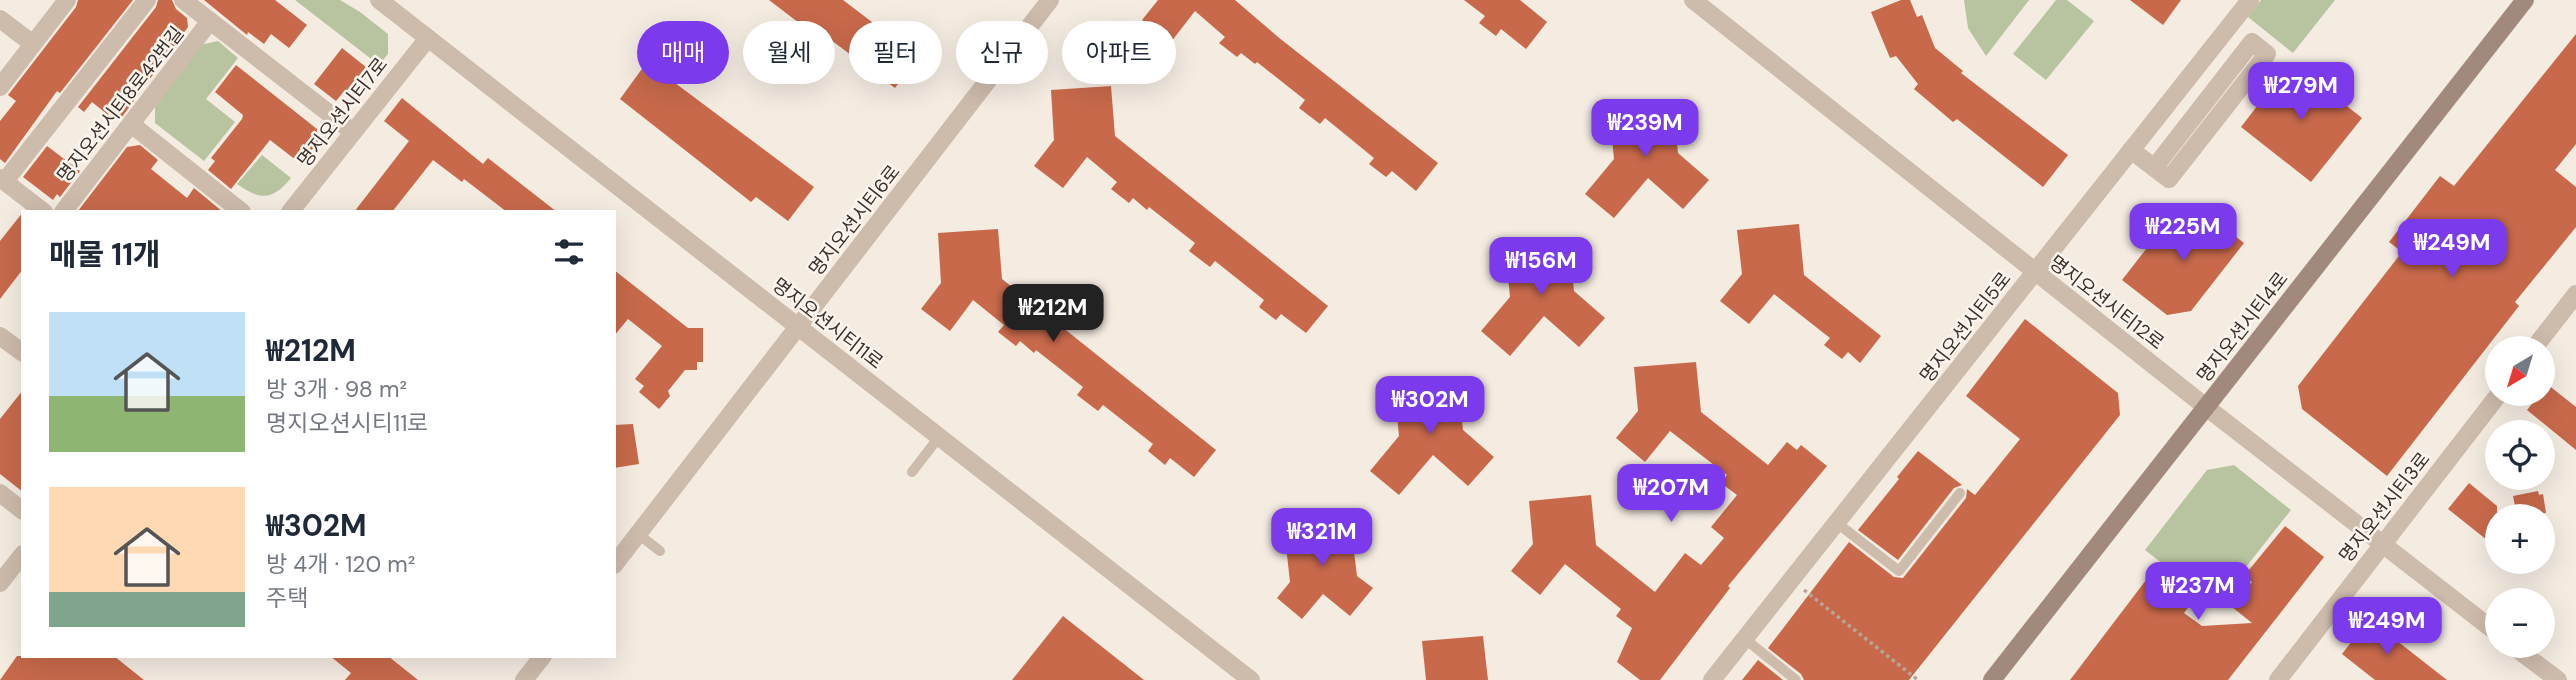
<!DOCTYPE html>
<html lang="ko">
<head>
<meta charset="utf-8">
<style>
	body { margin:0; font-family:"DM Sans","Noto Sans KR",sans-serif; background:#f2f2f3; color:#1f2937; height:100vh; display:flex; flex-direction:column; font-size:26px; white-space:nowrap }
	* { box-sizing:border-box; margin:0 }
	p { font-size:23px; color:#747a83 }
	.icon { flex:none; width:38px; height:38px; fill:none; stroke:currentColor; stroke-width:2; stroke-linecap:round; stroke-linejoin:round }
	.map { position:relative; flex:1; overflow:hidden }
	.panel { position:absolute; left:21px; top:210px; width:595px; height:448px; display:flex; flex-direction:column; background:#fff; border-radius:0px; box-shadow:0 7px 28px #0002 }
	.panel>* { flex:none }
	.top-card { position:absolute; left:637px; top:21px; width:665px; height:63px; display:flex; gap:14px }
	.needle { width:46px; rotate:218deg }
	.controls { position:absolute; left:2485px; top:336px; display:grid; gap:14px }
	.controls a { display:grid; place-items:center; width:70px; height:70px; border-radius:50%; background:#fff; box-shadow:0 7px 28px #0002; font-size:35px }
	.price { position:absolute; translate:-50% -60px; padding:0 16px; border-radius:14px; background:#7c3aed; color:#fff; font-size:23px; line-height:46px; filter:drop-shadow(0 2px 4px #0008) }
	.price::after { content:''; position:absolute; left:50%; top:42px; width:21px; height:16px; margin-left:-10px; background:inherit; clip-path:polygon(0 0,100% 0,50% 100%) }
	.price.current { background:#222; color:#fff }
	ul { padding:0; list-style:none }
	li { display:flex; align-items:center; gap:21px; height:175px; padding:0 28px }
	li span { display:grid; place-items:center; flex:none; width:196px; height:140px; border-radius:0px; color:#555 }
	li>.icon { margin-inline-start:auto }
	span .icon { width:84px; height:84px; fill:#fffc; stroke-width:1 }
	li b { font-size:30px }
	h2 { display:flex; justify-content:space-between; align-items:center; height:84px; padding:0 28px; font-size:30px }
	.tag { padding:0 24px; border-radius:32px; background:#fff; box-shadow:0 7px 28px #0002; font-size:24px; line-height:63px }
	.tag.current { background:#7c3aed; color:#fff }
	.map>svg:first-child { display:block }
	.green { fill:#b8c4a0 }
	.building { fill:#c8694b }
	.lines { fill:none; stroke-linecap:round; stroke-linejoin:round }
	.path { stroke:#b9a596; stroke-width:3.5; stroke-dasharray:3.5 3.5; stroke-linecap:butt }
	.lane { stroke:#cdbbac; stroke-width:10 }
	.street { stroke:#cdbbac; stroke-width:18 }
	.secondary { stroke:#a18a7d; stroke-width:18 }
	.labels { text-anchor:middle; stroke-width:5; stroke-linejoin:round; paint-order:stroke }
	.street-label { font-size:19px; fill:#3b302b; stroke:#fbf5ee }
</style>
</head>
<body>
<div class="map">
<svg width="2576" height="680" viewBox="0 0 2576 680">
	<rect width="100%" height="100%" fill="#f4ebe1"/>
	<g class="green">
		<polygon points="295,0 340,0 360,12 388,34 388,54 379,65"/>
		<polygon points="1964,0 2029,0 1986,56 1968,28"/>
		<polygon points="2056,0 2067,0 2094,21 2046,80 2013,54"/>
		<polygon points="2261,0 2335,0 2293,53 2248,17"/>
		<polygon points="218,41 238,58 206,99 235,122 204,161 155,123 155,104 200,45"/>
		<path d="M 262,155 L 291,178 C 273,200 261,201 237,184 Z"/>
		<polygon points="2234,465 2291,510 2216,605 2145,550 2207,470"/>
	</g>
	<g class="building">
		<polygon points="78,0 133,0 60,93 57,91 5,163 0,159 0,121 16,101 8,95 76,7"/>
		<polygon points="158,0 172,0 176,9 187,18 188,27 122,117 113,109 108,115 92,102 84,112 78,107 156,7"/>
		<polygon points="204,0 275,0 307,25 289,48 271,34 264,44 248,32 247,35"/>
		<polygon points="769,0 843,0 918,57 895,88 807,22 803,26"/>
		<polygon points="1158,0 1235,0 1278,37 1438,163 1416,191 1392,171 1386,177 1369,164 1374,158 1325,118 1320,124 1299,108 1305,100 1257,62 1255,64 1241,53 1237,57 1219,43 1225,37 1195,11 1171,42 1142,20"/>
		<polygon points="1464,0 1520,0 1547,22 1526,49 1501,29 1496,36 1479,23 1485,16"/>
		<polygon points="1901,0 1910,0 1917,17 1922,15 1935,48 1963,71 1961,73 2068,155 2043,187 1957,119 1953,122 1914,89 1918,84 1896,56 1890,58 1871,12"/>
		<polygon points="2130,0 2181,0 2163,25"/>
		<polygon points="2576,34 2576,144 2555,170 2576,187 2576,227 2515,302 2519,306 2387,476 2302,409 2298,386 2402,252 2389,242 2440,176 2454,186"/>
		<polygon points="342,48 371,71 352,95 345,90 336,101 314,84"/>
		<polygon points="647,62 814,187 788,221 756,197 751,202 620,99"/>
		<polygon points="2291,62 2362,118 2311,182 2241,127"/>
		<polygon points="236,65 317,129 318,142 301,164 270,140 231,189 208,170 215,161 211,158 242,119 243,115 215,92"/>
		<polygon points="1111,86 1115,136 1328,306 1306,333 1281,314 1276,320 1259,307 1264,300 1215,261 1210,267 1189,251 1195,243 1149,207 1147,210 1133,198 1129,203 1111,189 1117,182 1087,157 1063,188 1034,166 1054,140 1051,90"/>
		<polygon points="402,98 483,164 488,158 557,212 507,212 464,179 462,182 433,160 392,212 354,212 409,141 384,121"/>
		<polygon points="1673,101 1678,153 1709,180 1683,209 1648,178 1614,218 1585,194 1614,159 1609,108"/>
		<polygon points="140,145 158,160 151,169 187,198 194,188 223,212 78,211 127,147"/>
		<polygon points="47,146 80,171 60,197 57,194 53,200 23,177"/>
		<polygon points="2195,205 2244,243 2191,311 2167,315 2122,280 2168,221 2177,228"/>
		<polygon points="23,212 23,269 0,299 0,241"/>
		<polygon points="1799,224 1804,275 1881,336 1860,363 1848,352 1842,359 1824,345 1830,338 1774,294 1749,324 1720,301 1742,274 1737,230"/>
		<polygon points="998,229 1002,279 1216,450 1194,477 1170,458 1165,465 1148,451 1153,444 1103,405 1098,411 1077,395 1083,387 1036,350 1034,353 1020,341 1016,346 998,332 1004,325 973,300 950,331 921,309 941,283 938,233"/>
		<polygon points="1569,239 1574,291 1605,318 1579,347 1544,316 1510,356 1481,331 1510,297 1505,246"/>
		<polygon points="614,270 688,328 703,328 703,362 697,362 697,370 685,370 668,391 670,396 659,409 639,392 644,386 635,379 662,346 628,319 614,336"/>
		<polygon points="2025,319 2118,393 2120,415 1909,680 1804,680 1801,674 1768,648 1849,542 1894,577 1903,578 1966,498 1967,489 1975,495 2020,439 1966,396"/>
		<polygon points="1696,362 1701,412 1768,465 1787,442 1797,450 1801,445 1827,466 1728,586 1730,588 1660,680 1640,680 1617,662 1632,628 1616,616 1621,609 1565,564 1540,595 1511,571 1533,544 1529,501 1591,495 1596,545 1655,592 1685,553 1701,565 1724,538 1711,527 1737,495 1721,483 1727,475 1670,431 1645,462 1616,438 1638,411 1634,367"/>
		<polygon points="1458,378 1463,430 1494,457 1468,486 1433,455 1399,495 1370,471 1399,436 1394,385"/>
		<polygon points="2547,384 2576,407 2576,450 2527,410 2540,394 2543,394"/>
		<polygon points="23,390 23,492 0,474 0,419"/>
		<polygon points="633,424 639,464 614,468 614,425"/>
		<polygon points="1918,451 1962,485 1954,488 1898,560 1858,530 1899,479 1897,477"/>
		<polygon points="2469,483 2497,506 2497,548 2448,509"/>
		<polygon points="2538,491 2539,495 2543,494 2546,513 2541,514 2542,516 2517,516 2513,496"/>
		<polygon points="1350,519 1357,576 1373,588 1350,616 1323,594 1302,619 1277,598 1290,582 1284,528"/>
		<polygon points="2285,526 2324,557 2228,680 2070,680 2159,563 2199,593 2184,613 2202,626 2252,623 2232,607 2252,582 2244,576"/>
		<polygon points="1063,616 1144,680 1012,680"/>
		<polygon points="2369,619 2447,680 2375,680 2342,654"/>
		<polygon points="1483,636 1488,680 1426,680 1422,641"/>
		<polygon points="17,656 114,656 144,680 0,680"/>
		<polygon points="330,656 388,656 418,680 345,680 351,673"/>
		<polygon points="1758,660 1783,680 1742,680"/>
	</g>
	<g class="lines">
		<polyline class="path" points="1804,590 1918,680"/>
		<g class="lane">
			<polyline points="912,472 939,437"/>
			<polyline points="1837,523 1899,571 1960,493"/>
			<polyline points="638,534 660,551"/>
			<polyline points="1745,639 1796,680"/>
		</g>
		<g class="street">
			<polyline points="183,0 353,132"/>
			<polyline points="379,0 1251,680"/>
			<polyline points="1693,0 2206,407 2497,633"/>
			<polyline points="0,19 33,44"/>
			<polyline points="0,87 67,0"/>
			<polyline points="131,124 242,212"/>
			<polyline points="2131,150 2169,179 2267,54 2252,42 2154,168"/>
			<polyline points="0,178 44,212"/>
			<polyline points="5,181 147,0"/>
			<polyline points="63,212 210,21"/>
			<polyline points="290,212 428,38"/>
			<polyline points="0,336 23,353"/>
			<polyline points="2534,348 2576,294"/>
			<polyline points="0,493 23,511"/>
			<polyline points="614,565 1050,0"/>
			<polyline points="0,583 23,554"/>
			<polyline points="2513,646 2558,680"/>
			<polyline points="524,680 543,656"/>
			<polyline points="1712,680 2250,0"/>
			<polyline points="2278,680 2499,394"/>
		</g>
		<polyline class="secondary" points="1992,680 2525,0"/>
	</g>
	<g class="labels">
		<g class="street-label">
			<text transform="translate(120 104) rotate(-52)" y="7">명지오션시티8로42번길</text>
			<text transform="translate(342 112) rotate(-52)" y="7">명지오션시티7로</text>
			<text transform="translate(854 220) rotate(-52)" y="7">명지오션시티6로</text>
			<text transform="translate(2107 302) rotate(38)" y="7">명지오션시티12로</text>
			<text transform="translate(828 323) rotate(38)" y="7">명지오션시티11로</text>
			<text transform="translate(1965 327) rotate(-52)" y="7">명지오션시티5로</text>
			<text transform="translate(2242 327) rotate(-52)" y="7">명지오션시티4로</text>
			<text transform="translate(2384 507) rotate(-52)" y="7">명지오션시티3로</text>
		</g>
	</g>
</svg>
<div class="controls">
<a><svg class="needle" viewBox="-14 -14 28 28"><path d="M0-13l5 13h-10z" fill="#e53935"/><path d="M0 13l5-13h-10z" fill="#747a83"/></svg></a>
<a><svg class="icon" aria-label="locate" viewBox="0 0 24 24"><circle cx="12" cy="12" r="6"/><path d="M12 2v4M12 18v4M2 12h4M18 12h4"/></svg></a>
<a>+</a>
<a>−</a>
</div>
<b class="price" style="left:2301px;top:122px">₩279M</b>
<b class="price" style="left:1645px;top:159px">₩239M</b>
<b class="price" style="left:2183px;top:263px">₩225M</b>
<b class="price" style="left:2452px;top:279px">₩249M</b>
<b class="price" style="left:1541px;top:297px">₩156M</b>
<b class="price current" style="left:1053px;top:344px">₩212M</b>
<b class="price" style="left:1430px;top:436px">₩302M</b>
<b class="price" style="left:1671px;top:524px">₩207M</b>
<b class="price" style="left:1322px;top:568px">₩321M</b>
<b class="price" style="left:2198px;top:622px">₩237M</b>
<b class="price" style="left:2387px;top:657px">₩249M</b>
<div class="top-card">
<a class="tag current">매매</a>
<a class="tag">월세</a>
<a class="tag">필터</a>
<a class="tag">신규</a>
<a class="tag">아파트</a>
</div>
<section class="panel">
<h2>매물 11개<svg class="icon" aria-label="filters" viewBox="0 0 24 24"><path d="M4 7h16M4 17h16"/><circle cx="9" cy="7" r="2"/><circle cx="15" cy="17" r="2"/></svg></h2>
<ul>
<li><span style="background:linear-gradient(#bfe0f5 60%,#8fb573 0)"><svg class="icon" aria-label="home" viewBox="0 0 24 24"><path d="M3 11l9-7 9 7M6 9v11h12V9"/></svg></span><div><b>₩212M</b><p>방 3개 · 98 m²</p><p>명지오션시티11로</p></div></li>
<li><span style="background:linear-gradient(#ffd9b3 75%,#7fa58c 0)"><svg class="icon" aria-label="home" viewBox="0 0 24 24"><path d="M3 11l9-7 9 7M6 9v11h12V9"/></svg></span><div><b>₩302M</b><p>방 4개 · 120 m²</p><p>주택</p></div></li>
</ul>
</section>
</div>
</body>
</html>
